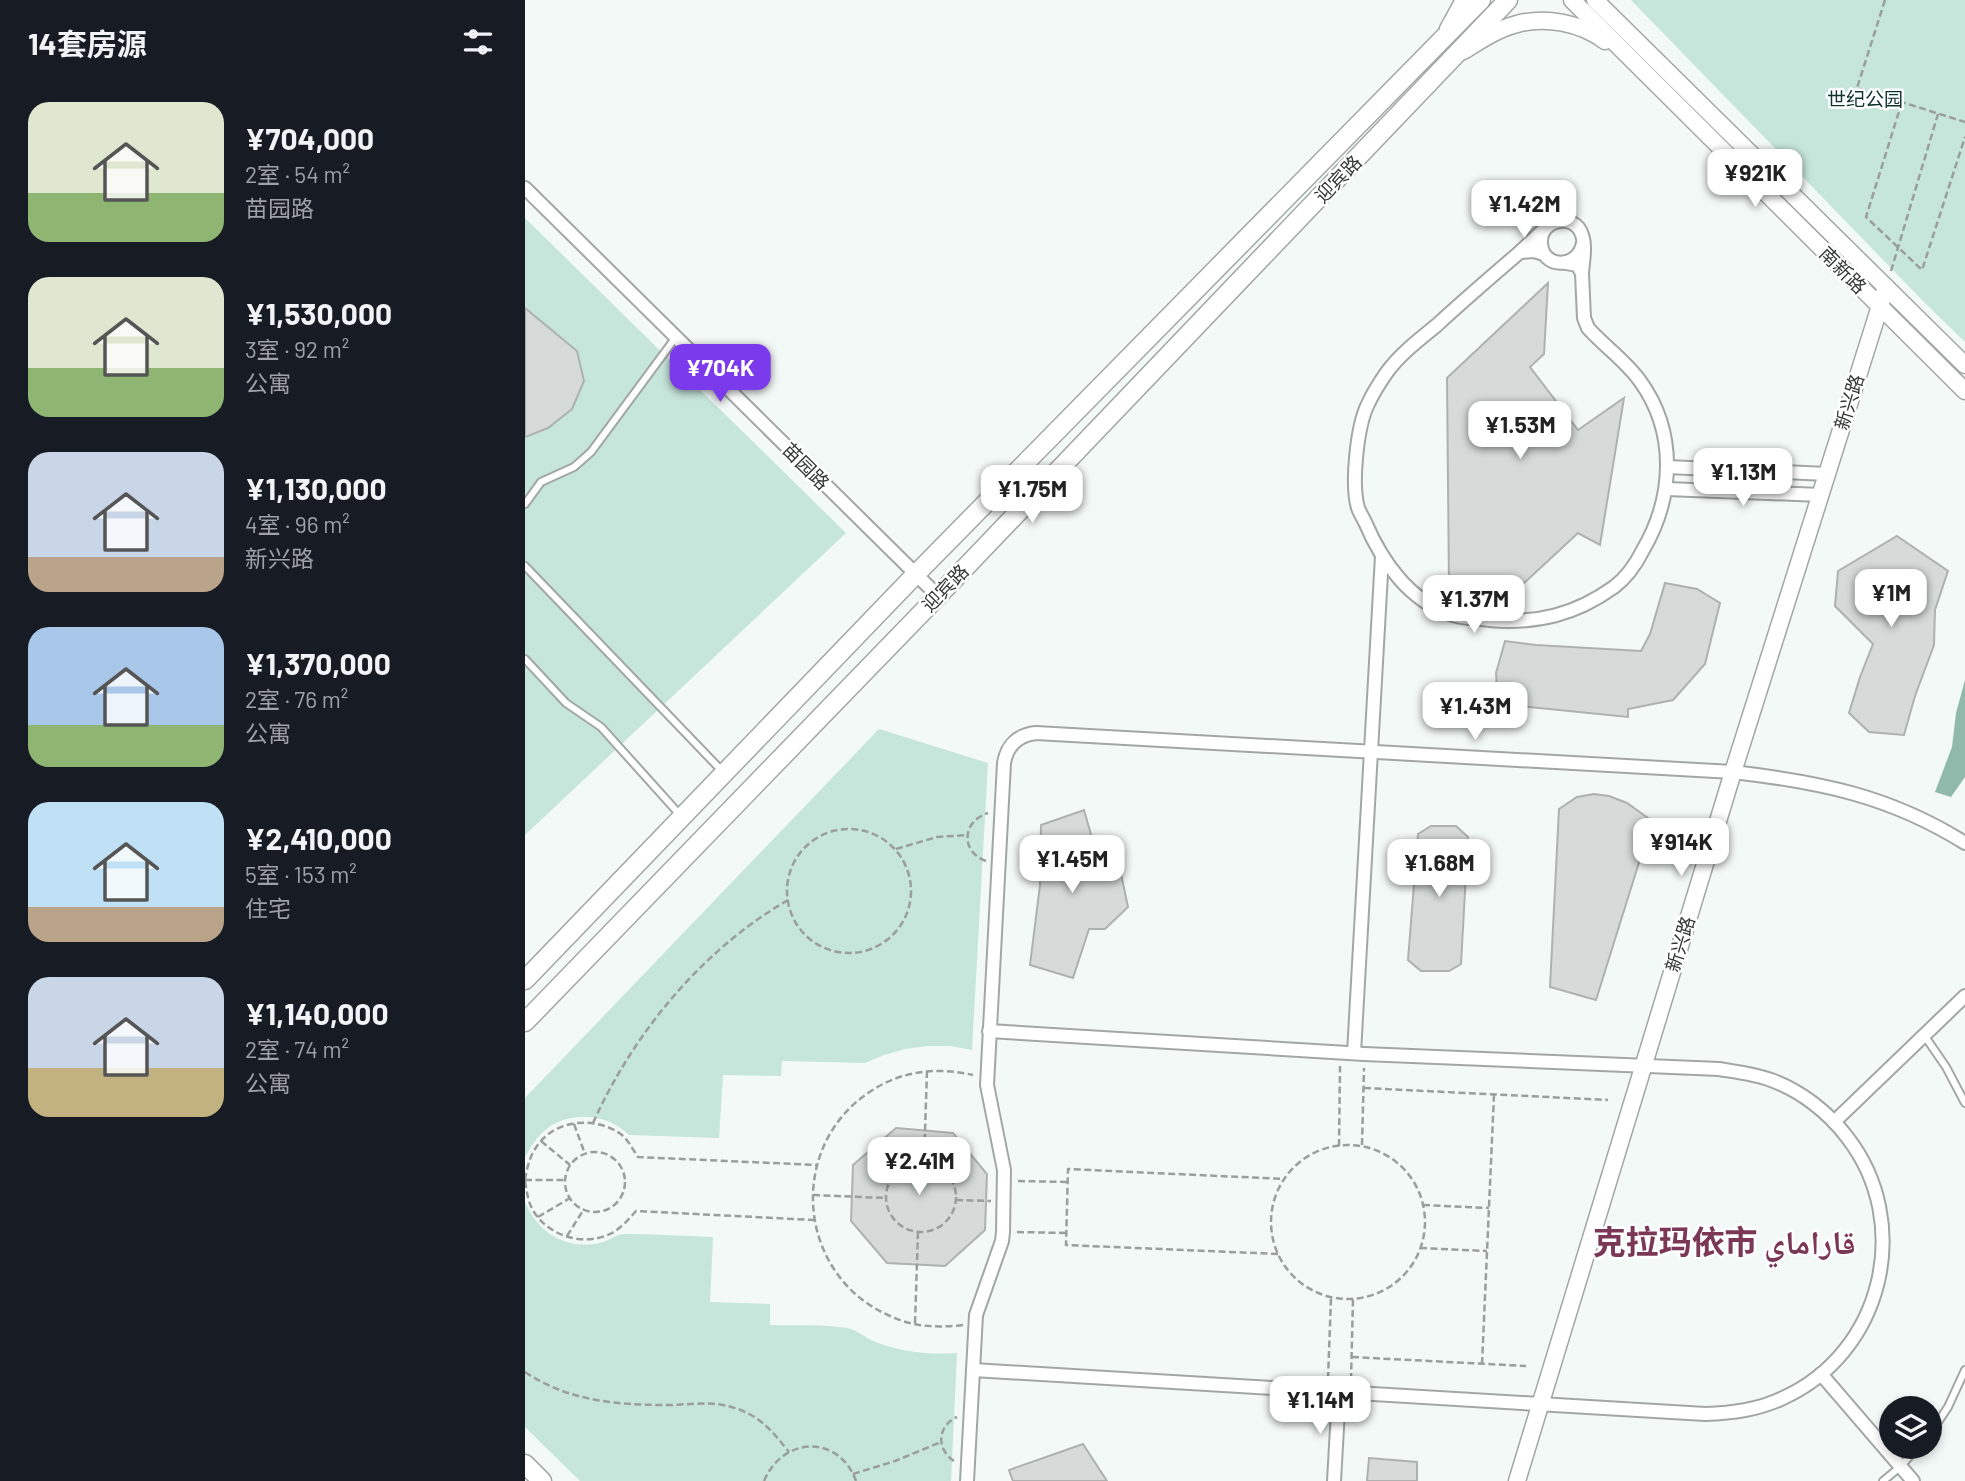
<!DOCTYPE html>
<html lang="zh">
<head>
<meta charset="utf-8">
<style>
	body { margin:0; font-family:Barlow,"Noto Naskh Arabic","Noto Sans SC",sans-serif; background:#242831; color:#f1f3f6; height:100vh; display:flex; flex-direction:column; font-size:26px; white-space:nowrap }
	* { box-sizing:border-box; margin:0 }
	p { font-size:23px; color:#9ea1a6 }
	.icon { flex:none; width:38px; height:38px; fill:none; stroke:currentColor; stroke-width:2; stroke-linecap:round; stroke-linejoin:round }
	.map { position:relative; flex:1; overflow:hidden }
	.drawer { display:flex; flex-direction:column; background:#171b24; width:525px }
	.drawer>* { flex:none }
	.tools { position:absolute; left:1354px; top:1396px; display:grid; gap:14px }
	.tools a { display:grid; place-items:center; width:63px; height:63px; border-radius:50%; background:#171b24; box-shadow:0 4px 10px #0003; font-size:35px }
	.price { position:absolute; translate:-50% -60px; padding:0 16px; border-radius:14px; background:#fff; color:#222; font-size:23px; line-height:46px; filter:drop-shadow(0 2px 4px #0008) }
	.price::after { content:''; position:absolute; left:50%; top:42px; width:21px; height:16px; margin-left:-10px; background:inherit; clip-path:polygon(0 0,100% 0,50% 100%) }
	.price.active { background:#7c3aed; color:#fff }
	ul { padding:0; list-style:none }
	li { display:flex; align-items:center; gap:21px; height:175px; padding:0 28px }
	li span { display:grid; place-items:center; flex:none; width:196px; height:140px; border-radius:21px; color:#555 }
	li>.icon { margin-inline-start:auto }
	span .icon { width:84px; height:84px; fill:#fffc; stroke-width:1 }
	li b { font-size:30px }
	h2 { display:flex; justify-content:space-between; align-items:center; height:84px; padding:0 28px; font-size:30px }
	main { display:flex; flex:1; min-height:0 }
	.map>svg:first-child { display:block }
	.green { fill:#c6e5db }
	.water { fill:#90b8ab }
	.building { fill:#d6dbd9; stroke:#adb2b0; stroke-width:2 }
	.lines { fill:none; stroke-linecap:round; stroke-linejoin:round }
	.service-casing { stroke:#a2a7a5; stroke-width:10 }
	.minor-casing { stroke:#a2a7a5; stroke-width:16 }
	.tertiary-casing { stroke:#a2a7a5; stroke-width:19 }
	.secondary-casing { stroke:#a2a7a5; stroke-width:21 }
	.path { stroke:#9a9e9d; stroke-width:2.5; stroke-dasharray:7 3.5; stroke-linecap:butt }
	.service { stroke:#fff; stroke-width:6 }
	.minor { stroke:#fff; stroke-width:12 }
	.tertiary { stroke:#fff; stroke-width:16 }
	.secondary { stroke:#fff; stroke-width:18 }
	.labels { text-anchor:middle; stroke-width:5; stroke-linejoin:round; paint-order:stroke }
	.park-label { font-size:19px; fill:#0e342b; stroke:#fff }
	.street-label { font-size:19px; fill:#353737; stroke:#fff }
	.town-label { font-size:33px; font-weight:bold; fill:#7b3856; stroke:#fff }
</style>
</head>
<body>
<main>
<section class="drawer">
<h2>14套房源<svg class="icon" aria-label="filters" viewBox="0 0 24 24"><path d="M4 7h16M4 17h16"/><circle cx="9" cy="7" r="2"/><circle cx="15" cy="17" r="2"/></svg></h2>
<ul>
<li><span style="background:linear-gradient(#dfe7d0 65%,#8fb573 0)"><svg class="icon" aria-label="home" viewBox="0 0 24 24"><path d="M3 11l9-7 9 7M6 9v11h12V9"/></svg></span><div><b>¥704,000</b><p>2室 · 54 m²</p><p>苗园路</p></div></li>
<li><span style="background:linear-gradient(#dfe7d0 65%,#8fb573 0)"><svg class="icon" aria-label="home" viewBox="0 0 24 24"><path d="M3 11l9-7 9 7M6 9v11h12V9"/></svg></span><div><b>¥1,530,000</b><p>3室 · 92 m²</p><p>公寓</p></div></li>
<li><span style="background:linear-gradient(#c9d6e8 75%,#b9a48a 0)"><svg class="icon" aria-label="home" viewBox="0 0 24 24"><path d="M3 11l9-7 9 7M6 9v11h12V9"/></svg></span><div><b>¥1,130,000</b><p>4室 · 96 m²</p><p>新兴路</p></div></li>
<li><span style="background:linear-gradient(#a9c7e8 70%,#8fb573 0)"><svg class="icon" aria-label="home" viewBox="0 0 24 24"><path d="M3 11l9-7 9 7M6 9v11h12V9"/></svg></span><div><b>¥1,370,000</b><p>2室 · 76 m²</p><p>公寓</p></div></li>
<li><span style="background:linear-gradient(#bfe0f5 75%,#b9a48a 0)"><svg class="icon" aria-label="home" viewBox="0 0 24 24"><path d="M3 11l9-7 9 7M6 9v11h12V9"/></svg></span><div><b>¥2,410,000</b><p>5室 · 153 m²</p><p>住宅</p></div></li>
<li><span style="background:linear-gradient(#c9d6e8 65%,#c2b280 0)"><svg class="icon" aria-label="home" viewBox="0 0 24 24"><path d="M3 11l9-7 9 7M6 9v11h12V9"/></svg></span><div><b>¥1,140,000</b><p>2室 · 74 m²</p><p>公寓</p></div></li>
</ul>
</section>
<div class="map">
<svg width="1440" height="1481" viewBox="0 0 1440 1481">
	<rect width="100%" height="100%" fill="#f3f9f7"/>
	<g class="green">
		<polygon points="1106,0 1440,0 1440,342 1398,301"/>
		<polygon points="0,218 321,533 0,835"/>
		<path d="M 354,729 L 463,763 L 447,1050 L 425,1046 L 403,1046 L 380,1049 L 359,1055 L 340,1063 L 257,1061 L 256,1076 L 198,1075 L 194,1138 L 104,1135 C 83,1114 48,1111 24,1127 C 13,1135 6,1146 0,1157 L 0,1098 Z"/>
		<path d="M 0,1202 C 13,1233 41,1250 75,1243 C 84,1241 91,1234 100,1234 C 130,1234 159,1236 188,1237 L 185,1302 L 245,1304 L 245,1325 C 270,1326 297,1324 322,1328 C 330,1329 338,1336 346,1340 C 374,1352 402,1355 432,1353 L 426,1481 L 55,1481 L 0,1427 Z"/>
	</g>
	<polygon class="water" points="1440,680 1440,777 1426,797 1410,792 1427,747 1431,713"/>
	<g class="building">
		<polygon points="1023,283 1019,354 1005,367 1053,430 1099,398 1075,545 1053,533 985,596 956,578 924,584 922,378"/>
		<polygon points="0,308 52,351 59,381 47,409 23,428 0,437"/>
		<polygon points="1372,536 1423,571 1410,610 1409,645 1390,696 1379,735 1344,732 1324,713 1335,677 1348,644 1310,606 1313,571"/>
		<polygon points="1140,583 1172,589 1195,603 1180,664 1148,700 1103,709 1103,717 973,704 971,673 980,641 1011,645 1116,651 1125,634"/>
		<polygon points="1069,794 1084,796 1102,803 1127,821 1071,1000 1025,987 1034,809 1052,797"/>
		<polygon points="559,810 574,862 595,869 603,907 580,929 564,929 548,978 505,965 515,885 516,825"/>
		<polygon points="906,826 931,826 943,837 936,964 924,971 896,971 883,960 893,834"/>
		<polygon points="371,1128 428,1133 462,1174 460,1230 420,1266 362,1263 326,1221 328,1165"/>
		<polygon points="558,1444 582,1481 488,1481 484,1470"/>
		<polygon points="844,1458 892,1462 892,1481 842,1481"/>
	</g>
	<g class="lines">
		<defs>
			<g id="service">
				<polyline points="0,504 16,482 49,467 66,452 151,337"/>
				<polyline points="0,566 198,772"/>
				<polyline points="0,659 41,703 76,727 156,816"/>
				<polyline points="1399,1035 1421,1067 1440,1103"/>
				<polyline points="1405,1434 1423,1407 1440,1370"/>
				<polyline points="1358,1481 1375,1467 1393,1447"/>
			</g>
			<g id="minor">
				<polyline points="0,188 413,596"/>
				<polyline points="1017,231 995,252 1009,251 1019,254"/>
				<path d="M 995,252 C 967,276 939,300 912,325 C 895,339 875,354 862,372 C 855,382 848,393 843,404 C 832,426 826,484 833,508 C 835,513 838,518 840,522 C 857,562 885,602 928,615 C 939,619 953,618 964,620 C 1012,624 1050,615 1089,587 C 1101,578 1111,564 1118,550 C 1149,497 1152,432 1115,381 C 1101,361 1079,346 1063,328 L 1059,318 L 1057,273"/>
				<path d="M 1041,263 L 1052,265 L 1057,273 C 1058,261 1061,246 1057,235 C 1050,212 1015,219 1016,242 C 1016,269 1053,270 1058,243"/>
				<polyline points="1142,467 1302,474"/>
				<polyline points="1142,489 1296,495"/>
				<polyline points="829,1053 857,556"/>
				<polyline points="1309,1122 1440,996"/>
				<path d="M 448,1370 L 1180,1414 C 1207,1413 1233,1410 1258,1398 C 1358,1353 1389,1223 1322,1137 C 1303,1112 1276,1091 1246,1080 C 1230,1074 1212,1072 1194,1069 L 839,1054 L 464,1031"/>
				<polyline points="1296,1374 1388,1481"/>
				<path d="M 442,1481 L 451,1315 L 477,1241 L 478,1232 L 479,1170 L 462,1085 L 479,763 C 482,745 493,735 511,733 L 1208,772 C 1295,782 1365,796 1440,843"/>
				<polyline points="809,1481 814,1393"/>
			</g>
			<g id="tertiary">
				<polyline points="1047,0 1440,391"/>
				<polyline points="1070,0 1440,365"/>
				<polyline points="923,29 939,0"/>
				<path d="M 938,51 C 955,41 972,29 992,24 C 1020,16 1056,23 1080,41"/>
				<polyline points="992,1481 1208,772 1361,287"/>
			</g>
			<g id="secondary">
				<polyline points="0,980 391,574 956,0"/>
				<polyline points="0,1022 413,596 983,0"/>
				<polyline points="0,1464 17,1481"/>
			</g>
		</defs>
		<use href="#service" class="service-casing"/>
		<use href="#minor" class="minor-casing"/>
		<use href="#tertiary" class="tertiary-casing"/>
		<use href="#secondary" class="secondary-casing"/>
		<g class="path">
			<polyline points="1360,0 1332,88 1440,122"/>
			<polyline points="1377,102 1341,217 1397,270 1440,137"/>
			<polyline points="1366,271 1413,114"/>
			<circle cx="324" cy="891" r="62"/>
			<polyline points="371,849 412,837 443,835"/>
			<path d="M 461,861 C 435,852 437,821 463,813"/>
			<polyline points="839,1088 1083,1100"/>
			<path d="M 68,1123 C 109,1032 177,950 263,900"/>
			<polyline points="49,1124 60,1154"/>
			<polyline points="16,1141 45,1165"/>
			<circle cx="823" cy="1222" r="77"/>
			<polyline points="837,1145 839,1068"/>
			<polyline points="814,1146 815,1066"/>
			<circle cx="70" cy="1182" r="30"/>
			<polyline points="399,1162 402,1071"/>
			<circle cx="396" cy="1197" r="35"/>
			<path d="M 0,1180 C 2,1168 4,1159 10,1149 C 28,1119 70,1115 97,1135 C 104,1141 108,1150 113,1157 L 292,1165"/>
			<polyline points="0,1180 40,1180"/>
			<path d="M 0,1181 C 2,1192 3,1203 9,1212 C 25,1237 60,1247 87,1233 C 96,1228 104,1219 111,1211 L 289,1220"/>
			<polyline points="493,1181 542,1182"/>
			<polyline points="288,1195 362,1198"/>
			<polyline points="431,1200 466,1201"/>
			<polyline points="898,1205 964,1208"/>
			<polyline points="13,1217 45,1198"/>
			<polyline points="492,1232 541,1233"/>
			<polyline points="42,1236 59,1209"/>
			<polyline points="895,1248 962,1251"/>
			<polyline points="753,1254 541,1245 543,1169 759,1179"/>
			<polyline points="390,1323 393,1232"/>
			<path d="M 438,1325 C 413,1328 388,1327 365,1316 C 271,1275 261,1146 346,1091 C 378,1070 413,1067 448,1075"/>
			<polyline points="827,1357 1001,1366"/>
			<polyline points="957,1364 969,1095"/>
			<path d="M 0,1372 C 45,1402 93,1405 146,1405 C 172,1404 195,1400 220,1412 C 239,1420 251,1436 264,1452"/>
			<polyline points="803,1379 806,1298"/>
			<polyline points="826,1380 828,1299"/>
			<path d="M 429,1461 C 411,1449 412,1426 432,1417"/>
			<polyline points="328,1474 370,1461 416,1442"/>
			<path d="M 239,1481 C 258,1436 314,1434 331,1481"/>
		</g>
		<use href="#service" class="service"/>
		<use href="#minor" class="minor"/>
		<use href="#tertiary" class="tertiary"/>
		<use href="#secondary" class="secondary"/>
	</g>
	<g class="labels">
		<g class="park-label">
			<text x="1340" y="106">世纪公园</text>
		</g>
		<g class="street-label">
			<text transform="translate(813 179) rotate(-46)" y="7">迎宾路</text>
			<text transform="translate(1318 270) rotate(45)" y="7">南新路</text>
			<text transform="translate(1324 402) rotate(-73)" y="7">新兴路</text>
			<text transform="translate(281 466) rotate(45)" y="7">苗园路</text>
			<text transform="translate(420 588) rotate(-46)" y="7">迎宾路</text>
			<text transform="translate(1155 944) rotate(-73)" y="7">新兴路</text>
		</g>
		<g class="town-label">
			<text x="1199" y="1254">克拉玛依市 قاراماي</text>
		</g>
	</g>
</svg>
<div class="tools">
<a><svg class="icon" aria-label="layers" viewBox="0 0 24 24"><path d="M12 4l9 5-9 5-9-5zM3 14l9 5 9-5"/></svg></a>
</div>
<b class="price" style="left:1230px;top:209px">¥921K</b>
<b class="price" style="left:999px;top:240px">¥1.42M</b>
<b class="price active" style="left:195px;top:404px">¥704K</b>
<b class="price" style="left:995px;top:461px">¥1.53M</b>
<b class="price" style="left:1218px;top:508px">¥1.13M</b>
<b class="price" style="left:507px;top:525px">¥1.75M</b>
<b class="price" style="left:1366px;top:629px">¥1M</b>
<b class="price" style="left:949px;top:635px">¥1.37M</b>
<b class="price" style="left:950px;top:742px">¥1.43M</b>
<b class="price" style="left:1156px;top:878px">¥914K</b>
<b class="price" style="left:547px;top:895px">¥1.45M</b>
<b class="price" style="left:914px;top:899px">¥1.68M</b>
<b class="price" style="left:394px;top:1197px">¥2.41M</b>
<b class="price" style="left:795px;top:1436px">¥1.14M</b>
</div>
</main>
</body>
</html>
